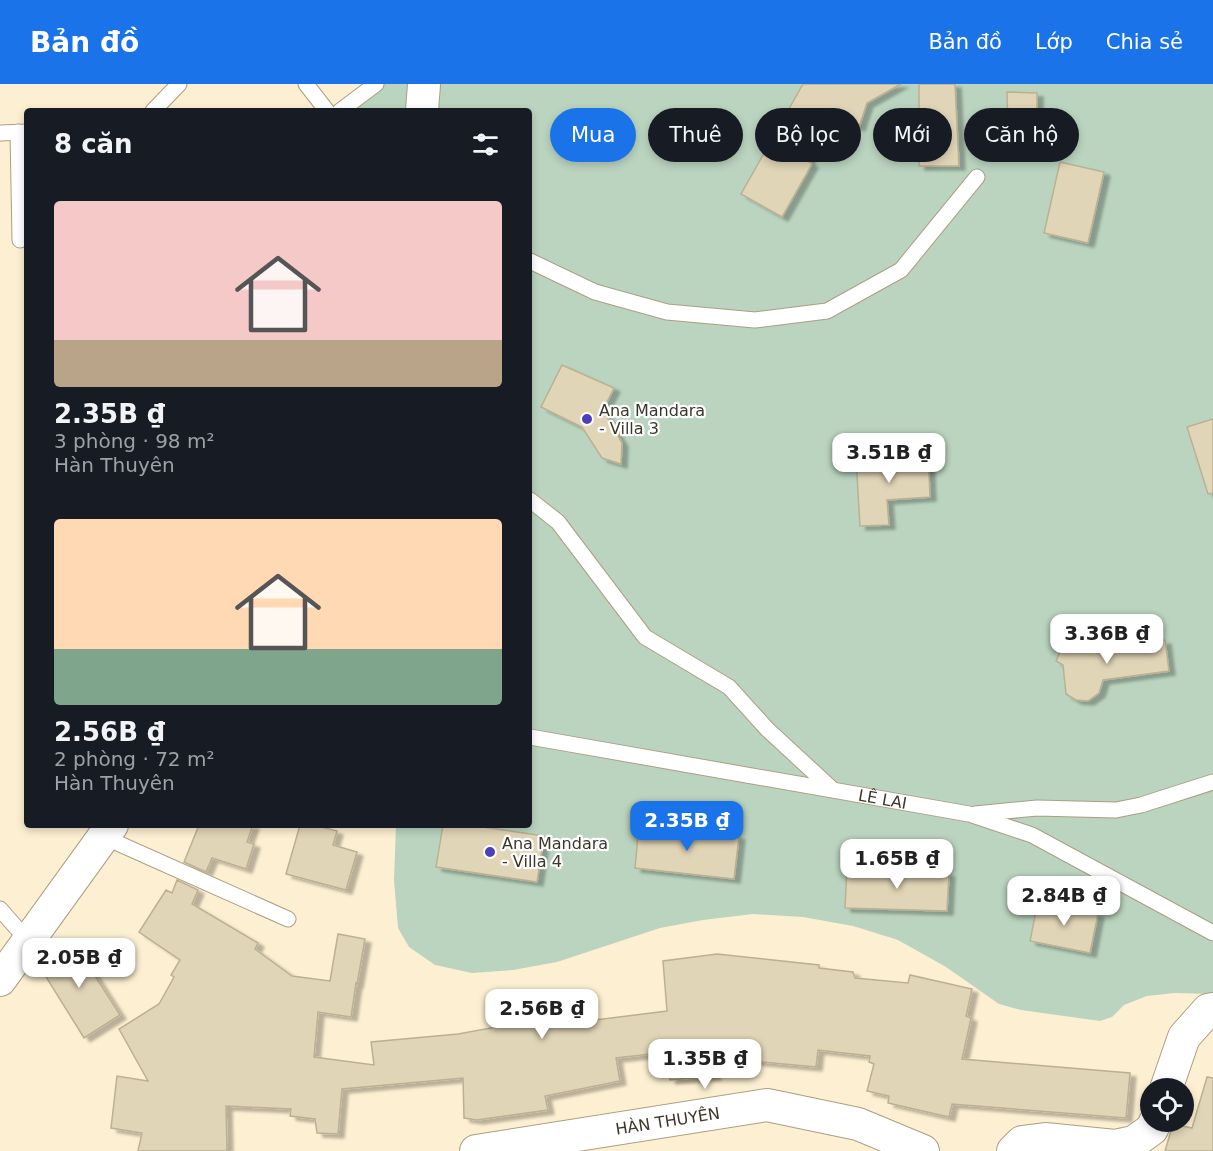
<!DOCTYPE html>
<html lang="vi">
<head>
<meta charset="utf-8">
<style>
	body { margin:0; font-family:"DejaVu Sans",sans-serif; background:#242831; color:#f1f3f6; height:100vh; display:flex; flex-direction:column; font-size:22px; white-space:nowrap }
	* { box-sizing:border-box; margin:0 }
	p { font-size:20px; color:#9ea1a6 }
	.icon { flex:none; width:33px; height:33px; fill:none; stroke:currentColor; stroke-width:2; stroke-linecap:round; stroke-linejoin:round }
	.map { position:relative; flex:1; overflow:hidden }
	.side { position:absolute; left:24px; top:24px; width:508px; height:720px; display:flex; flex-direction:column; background:#171b24; border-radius:6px; box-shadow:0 3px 9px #0003 }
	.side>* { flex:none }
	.guide { position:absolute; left:550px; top:24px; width:570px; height:54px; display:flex; gap:12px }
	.controls { position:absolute; left:1140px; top:994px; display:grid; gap:12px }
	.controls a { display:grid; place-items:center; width:54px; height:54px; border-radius:50%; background:#171b24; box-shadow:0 3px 9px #0003; font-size:30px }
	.price { position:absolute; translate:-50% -51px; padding:0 14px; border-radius:12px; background:#fff; color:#222; font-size:20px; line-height:39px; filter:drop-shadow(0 2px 3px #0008) }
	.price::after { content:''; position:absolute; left:50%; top:36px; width:18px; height:14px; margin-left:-9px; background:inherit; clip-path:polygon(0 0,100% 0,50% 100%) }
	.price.selected { background:#1a73e8; color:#fff }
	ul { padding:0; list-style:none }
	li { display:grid; align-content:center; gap:12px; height:318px; padding:0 30px }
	li span { display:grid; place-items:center; height:186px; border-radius:6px; color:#555 }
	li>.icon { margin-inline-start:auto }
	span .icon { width:108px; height:108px; fill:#fffc; stroke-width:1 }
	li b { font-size:26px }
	h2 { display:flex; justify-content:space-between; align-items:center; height:72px; padding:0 30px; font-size:26px }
	.pill { padding:0 21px; border-radius:27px; background:#171b24; box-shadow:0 3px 9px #0003; font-size:21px; line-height:54px }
	.pill.selected { background:#1a73e8; color:#fff }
	header { display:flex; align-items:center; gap:36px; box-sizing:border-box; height:84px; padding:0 30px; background:#1a73e8; color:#fff }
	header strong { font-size:28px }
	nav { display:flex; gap:33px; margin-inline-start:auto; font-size:21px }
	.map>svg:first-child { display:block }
	.green { fill:#bad4bf }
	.building { fill:#e1d5b7; stroke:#bcb093; stroke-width:1.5; filter:url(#shadow) }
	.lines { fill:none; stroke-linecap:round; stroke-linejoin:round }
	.lane-casing { stroke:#ab9f82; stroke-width:17 }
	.street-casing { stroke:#ab9f82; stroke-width:34 }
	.lane { stroke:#fff; stroke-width:15 }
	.street { stroke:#fff; stroke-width:32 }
	.poi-dot { fill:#4b40b7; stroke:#fefefe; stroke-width:2 }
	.labels { text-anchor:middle; stroke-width:4.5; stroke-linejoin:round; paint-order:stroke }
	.poi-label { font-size:16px; fill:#3c372b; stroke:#fefefe; text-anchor:start }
	.street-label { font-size:16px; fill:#3c372b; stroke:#fefefe }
</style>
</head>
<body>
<header>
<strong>Bản đồ</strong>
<nav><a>Bản đồ</a><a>Lớp</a><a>Chia sẻ</a></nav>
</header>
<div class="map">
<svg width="1213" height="1067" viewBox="0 0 1213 1067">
	<defs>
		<filter id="shadow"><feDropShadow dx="6" dy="4" stdDeviation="1.5" flood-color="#0004"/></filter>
	</defs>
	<rect width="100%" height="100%" fill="#fdf0d2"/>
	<polygon class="green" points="382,0 1213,0 1213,910 1175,909 1147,912 1124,921 1112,933 1100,937 1021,926 999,920 946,883 898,856 853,842 803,833 753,830 703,836 660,844 557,878 513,886 472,889 435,881 409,863 398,844 394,796 396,741 530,741 530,27 355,27"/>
	<g class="building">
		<polygon points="803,0 901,0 867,19 859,43 824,29 808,77 812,80 782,133 741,110"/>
		<polygon points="919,0 955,0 959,82 919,82"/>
		<polygon points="1007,8 1037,9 1037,50 1008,49"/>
		<polygon points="1060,78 1104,88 1088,159 1044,149"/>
		<polygon points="562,281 614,304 603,326 622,359 621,380 602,374 582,343 541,323"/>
		<polygon points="1213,335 1213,409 1208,410 1187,343"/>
		<polygon points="928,370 930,413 887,416 889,441 860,442 856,374"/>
		<polygon points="1068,550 1100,565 1165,556 1169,587 1103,596 1099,609 1088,617 1076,616 1066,610 1063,581 1056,577"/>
		<polygon points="199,741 253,741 247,758 254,760 246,785 212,774 206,788 184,778"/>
		<polygon points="300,741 314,741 337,747 333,761 357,768 346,806 286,790"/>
		<polygon points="443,741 469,741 544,752 537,798 436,783"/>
		<polygon points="639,741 739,752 734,795 635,784"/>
		<polygon points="847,785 949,789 947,827 845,824"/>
		<polygon points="177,796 198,806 192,820 258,859 255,865 292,892 330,897 338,850 365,855 357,900 356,899 351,933 318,928 314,973 374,981 371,958 458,950 530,937 531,941 578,932 579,938 667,927 663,877 717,870 819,881 819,884 853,888 855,894 908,899 910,891 972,905 966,932 971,934 962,975 1130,989 1126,1034 952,1020 949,1033 888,1019 889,1012 867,1007 874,980 869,978 870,972 818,966 816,983 752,977 752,979 712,975 715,992 670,996 668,968 616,974 620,997 545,1012 548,1026 477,1036 464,1034 463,994 342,1005 338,1050 317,1049 315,1035 290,1032 291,1025 226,1022 227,1067 138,1067 142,1049 111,1044 117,992 148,997 119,945 159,920 174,893 171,891 180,876 139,848 166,806 172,809"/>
		<polygon points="1038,817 1098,830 1090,869 1030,857"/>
		<polygon points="72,856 120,931 84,954 38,880"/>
		<polygon points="1207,993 1213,994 1213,1067 1165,1067 1173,1040 1192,1044"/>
	</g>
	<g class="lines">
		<defs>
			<g id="lane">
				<polyline points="306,0 327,27"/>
				<polyline points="153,27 179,0"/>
				<polyline points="340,27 376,0"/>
				<polyline points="18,48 20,156"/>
				<polyline points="0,49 27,48"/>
				<polyline points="530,177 595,208 667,228 755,236 827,227 901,186 977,93"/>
				<polyline points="530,416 558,438 645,553 729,603 767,645 832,705"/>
				<path id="s1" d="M 530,653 L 969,730 L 1032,751 L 1213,849"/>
				<polyline points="975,730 1037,724 1116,726 1141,721 1213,698"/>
				<polyline points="104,753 288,835"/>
				<polyline points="0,825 28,857"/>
			</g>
			<g id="street">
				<polyline points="422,27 424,0"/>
				<polyline points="0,896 112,741"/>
				<polyline points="1166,1005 1184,953 1208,926 1213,925"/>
				<path id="s2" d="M 476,1067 L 767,1021 L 858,1040 L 923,1067"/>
				<polyline points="1013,1067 1022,1058 1045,1055 1115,1062 1134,1058 1152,1045 1155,1038"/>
			</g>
		</defs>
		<use href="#lane" class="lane-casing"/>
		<use href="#street" class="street-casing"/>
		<use href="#lane" class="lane"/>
		<use href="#street" class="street"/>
	</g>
	<g class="poi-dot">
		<circle cx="587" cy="335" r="6"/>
		<circle cx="490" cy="768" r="6"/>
	</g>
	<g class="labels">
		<g class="poi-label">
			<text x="599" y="332">Ana Mandara<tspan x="599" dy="18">- Villa 3</tspan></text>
			<text x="502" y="765">Ana Mandara<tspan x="502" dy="18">- Villa 4</tspan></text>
		</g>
		<g class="street-label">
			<text dy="6" stroke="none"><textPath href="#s1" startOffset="358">LÊ LAI</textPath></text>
			<text dy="6" stroke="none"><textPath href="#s2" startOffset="194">HÀN THUYÊN</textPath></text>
		</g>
	</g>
</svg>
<div class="controls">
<a><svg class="icon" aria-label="locate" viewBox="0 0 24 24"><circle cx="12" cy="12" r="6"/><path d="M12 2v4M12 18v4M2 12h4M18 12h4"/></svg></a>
</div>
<b class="price" style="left:889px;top:400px">3.51B ₫</b>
<b class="price" style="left:1107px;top:581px">3.36B ₫</b>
<b class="price selected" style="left:687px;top:768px">2.35B ₫</b>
<b class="price" style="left:897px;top:806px">1.65B ₫</b>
<b class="price" style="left:1064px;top:843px">2.84B ₫</b>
<b class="price" style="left:79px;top:905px">2.05B ₫</b>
<b class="price" style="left:542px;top:956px">2.56B ₫</b>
<b class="price" style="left:705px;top:1006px">1.35B ₫</b>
<div class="guide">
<a class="pill selected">Mua</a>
<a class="pill">Thuê</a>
<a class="pill">Bộ lọc</a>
<a class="pill">Mới</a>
<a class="pill">Căn hộ</a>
</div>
<section class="side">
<h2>8 căn<svg class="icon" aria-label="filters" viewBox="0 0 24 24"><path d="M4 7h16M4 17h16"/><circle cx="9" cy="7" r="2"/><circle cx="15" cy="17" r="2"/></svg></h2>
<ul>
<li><span style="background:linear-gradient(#f6c9c9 75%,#b9a48a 0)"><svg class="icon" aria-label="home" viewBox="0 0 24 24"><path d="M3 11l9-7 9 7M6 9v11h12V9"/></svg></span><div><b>2.35B ₫</b><p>3 phòng · 98 m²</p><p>Hàn Thuyên</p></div></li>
<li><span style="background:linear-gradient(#ffd9b3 70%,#7fa58c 0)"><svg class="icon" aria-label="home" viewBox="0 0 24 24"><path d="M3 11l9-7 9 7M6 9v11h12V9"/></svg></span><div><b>2.56B ₫</b><p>2 phòng · 72 m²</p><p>Hàn Thuyên</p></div></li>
</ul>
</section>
</div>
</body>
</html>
